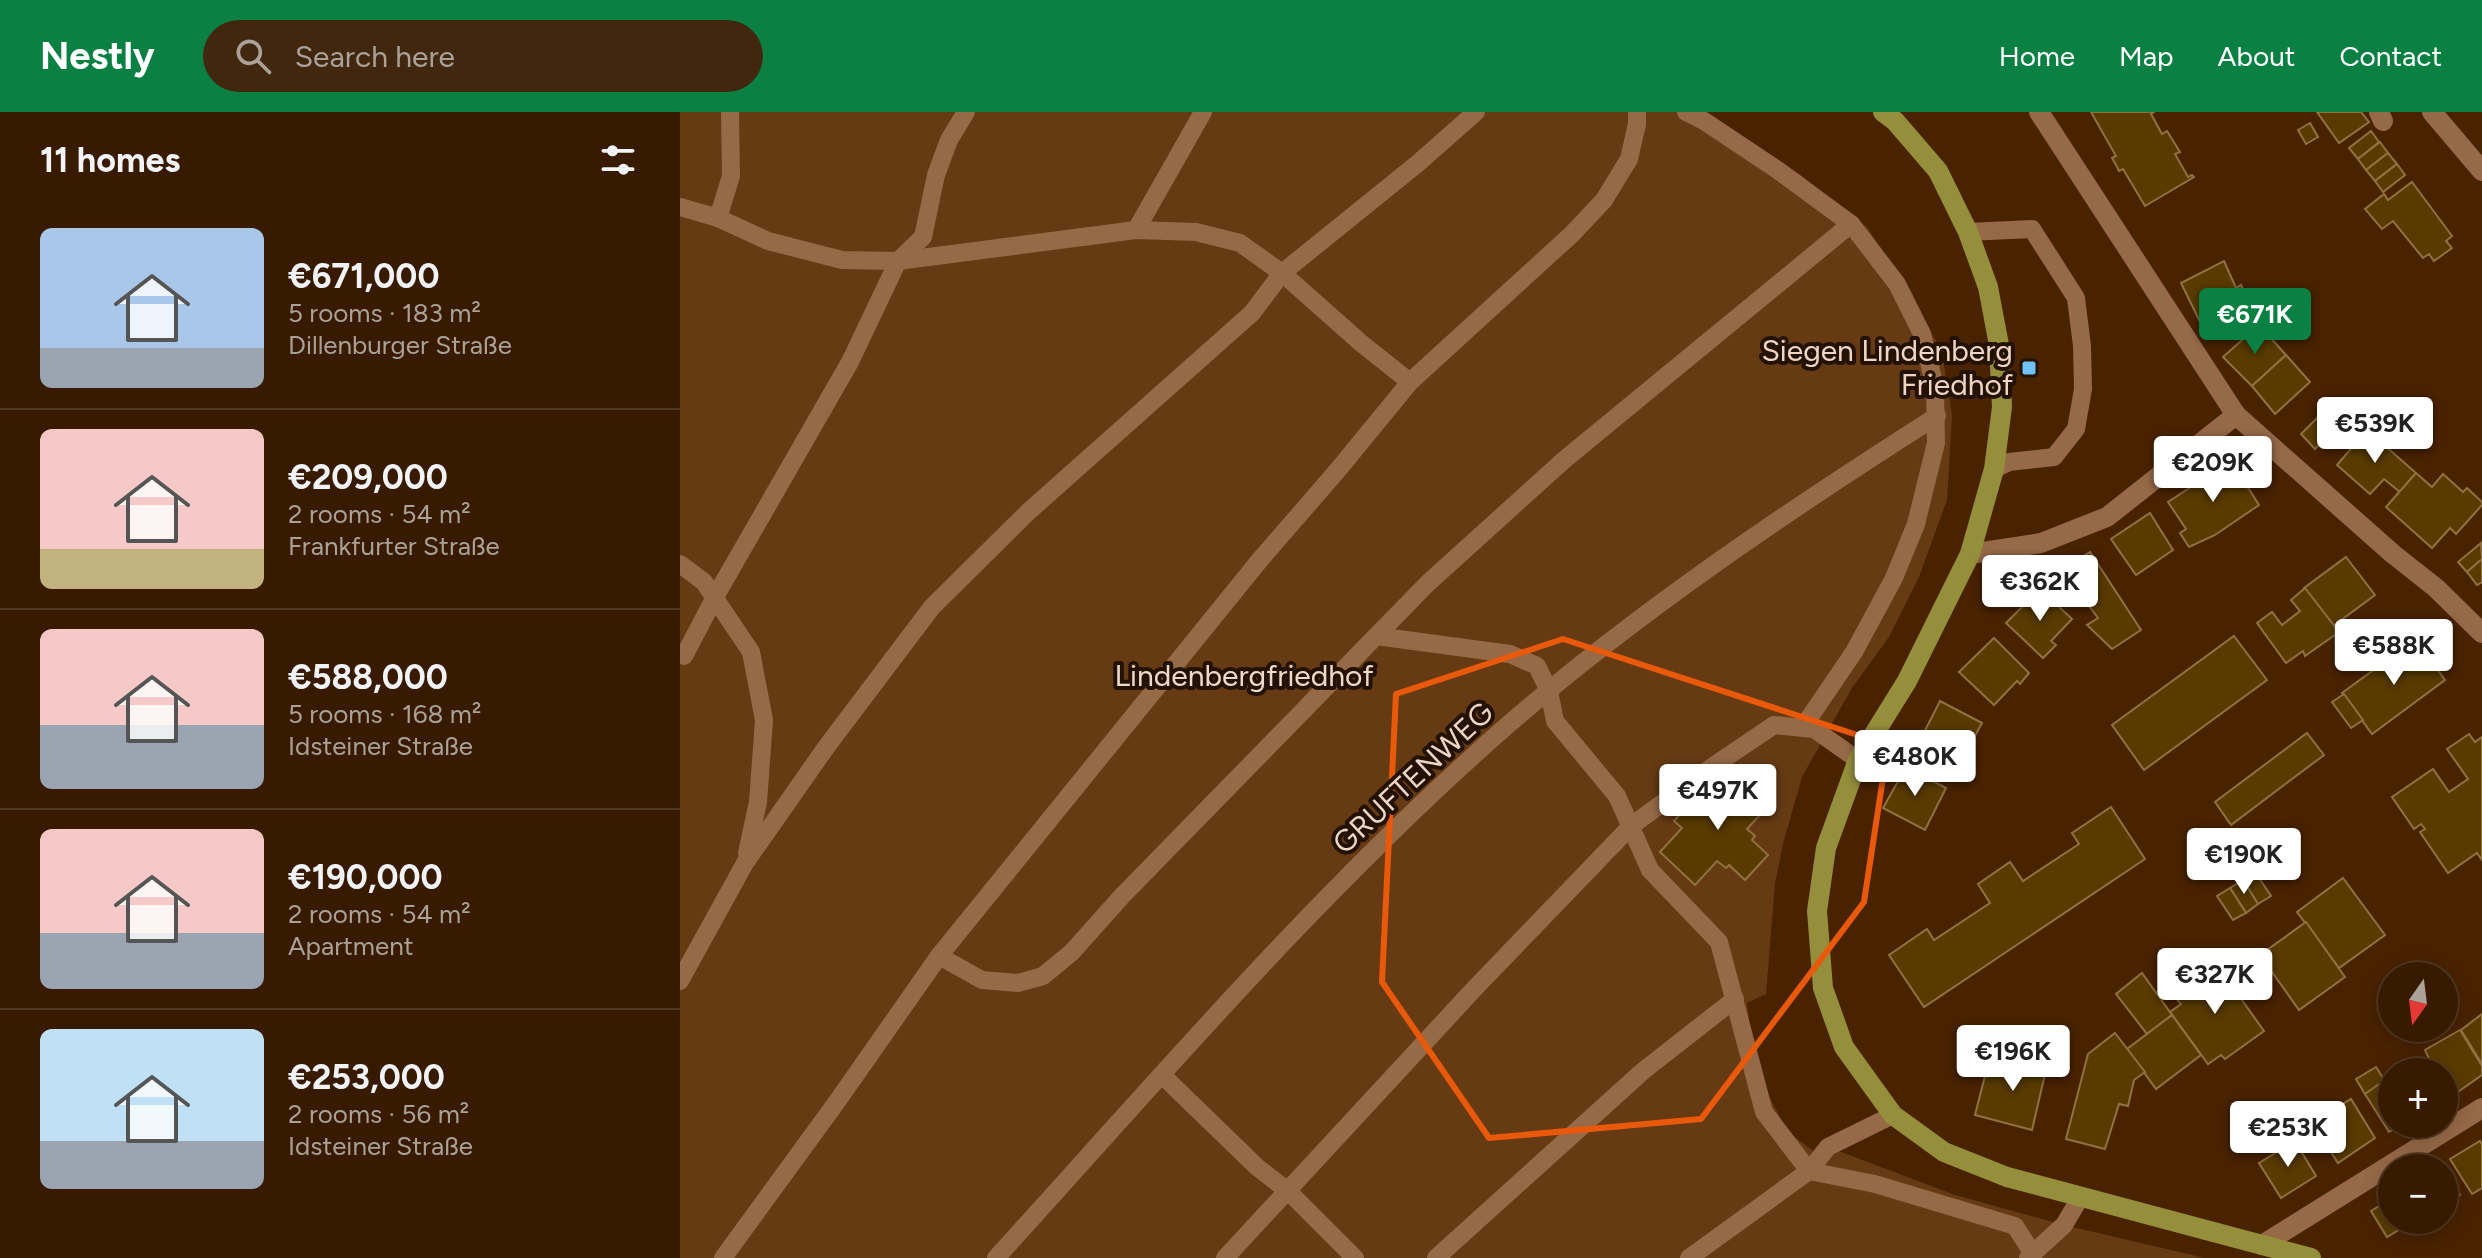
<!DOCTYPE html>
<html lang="en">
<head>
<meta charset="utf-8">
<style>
	body { margin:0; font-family:Figtree,sans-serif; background:#42270f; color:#f1f3f6; height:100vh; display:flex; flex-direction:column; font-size:30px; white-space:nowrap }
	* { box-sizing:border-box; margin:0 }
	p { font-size:26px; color:#aaa199 }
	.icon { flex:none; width:44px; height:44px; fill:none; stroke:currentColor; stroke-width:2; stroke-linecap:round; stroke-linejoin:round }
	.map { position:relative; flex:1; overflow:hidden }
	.panel { display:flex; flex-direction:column; background:#371a00; width:680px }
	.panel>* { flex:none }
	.needle { width:52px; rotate:194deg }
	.tools { position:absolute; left:1698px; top:850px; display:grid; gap:16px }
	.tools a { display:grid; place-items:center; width:80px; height:80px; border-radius:50%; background:#371a00; box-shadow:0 4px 20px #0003,0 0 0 2px #513822; font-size:40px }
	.price { position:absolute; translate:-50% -68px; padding:0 18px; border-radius:8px; background:#fff; color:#222; font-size:26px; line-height:52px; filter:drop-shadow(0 2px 4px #0008) }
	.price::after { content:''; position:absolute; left:50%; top:48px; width:24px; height:18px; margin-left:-12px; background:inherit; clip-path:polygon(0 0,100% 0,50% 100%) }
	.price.active { background:#0b8043; color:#fff }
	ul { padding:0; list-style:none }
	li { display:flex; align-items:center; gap:24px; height:200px; padding:0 40px }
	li+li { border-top:2px solid #513822 }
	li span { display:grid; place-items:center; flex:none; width:224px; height:160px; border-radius:12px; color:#555 }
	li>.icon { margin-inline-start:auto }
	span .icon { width:96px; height:96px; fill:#fffc; stroke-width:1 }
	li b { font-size:34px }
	h2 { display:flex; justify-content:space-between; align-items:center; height:96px; padding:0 40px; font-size:34px }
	header { display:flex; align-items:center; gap:48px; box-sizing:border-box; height:112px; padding:0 40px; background:#0b8043; color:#fff }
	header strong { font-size:38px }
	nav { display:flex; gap:44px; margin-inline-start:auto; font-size:28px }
	.search { width:560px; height:72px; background:#42270f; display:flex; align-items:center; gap:20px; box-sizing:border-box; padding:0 28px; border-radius:44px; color:#aaa199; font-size:30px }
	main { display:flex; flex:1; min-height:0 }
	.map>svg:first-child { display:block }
	.green { fill:#663a13 }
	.building { fill:#593b00; stroke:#907141; stroke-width:2 }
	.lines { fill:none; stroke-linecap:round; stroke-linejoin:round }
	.lane { stroke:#966947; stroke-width:18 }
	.street { stroke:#966947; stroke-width:20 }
	.primary { stroke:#958f3c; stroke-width:20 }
	.marked { fill:none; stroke:#e8590c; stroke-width:6; stroke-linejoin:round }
	.poi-dot { fill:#70c1f4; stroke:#231104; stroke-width:3 }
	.labels { text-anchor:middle; stroke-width:8; stroke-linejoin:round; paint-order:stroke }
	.poi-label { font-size:30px; fill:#efd5c3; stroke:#231104; text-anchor:end }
	.park-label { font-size:30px; fill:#efd9c9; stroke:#231104 }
	.street-label { font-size:30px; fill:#efd5c3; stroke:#231104 }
</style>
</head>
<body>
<header>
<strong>Nestly</strong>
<div class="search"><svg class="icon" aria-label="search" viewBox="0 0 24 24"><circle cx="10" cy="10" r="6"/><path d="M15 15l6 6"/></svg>Search here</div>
<nav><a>Home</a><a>Map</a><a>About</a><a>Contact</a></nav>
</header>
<main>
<section class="panel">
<h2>11 homes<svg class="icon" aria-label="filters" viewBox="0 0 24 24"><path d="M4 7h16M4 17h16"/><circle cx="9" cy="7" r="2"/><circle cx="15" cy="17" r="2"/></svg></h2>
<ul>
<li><span style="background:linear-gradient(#a9c7e8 75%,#9aa5b1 0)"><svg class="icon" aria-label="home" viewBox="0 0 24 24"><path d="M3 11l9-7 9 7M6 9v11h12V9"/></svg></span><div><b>€671,000</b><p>5 rooms · 183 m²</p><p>Dillenburger Straße</p></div></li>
<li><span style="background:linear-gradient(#f6c9c9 75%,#c2b280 0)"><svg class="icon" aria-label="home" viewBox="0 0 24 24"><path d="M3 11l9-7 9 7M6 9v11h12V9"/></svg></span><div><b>€209,000</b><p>2 rooms · 54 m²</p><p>Frankfurter Straße</p></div></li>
<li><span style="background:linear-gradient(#f6c9c9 60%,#9aa5b1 0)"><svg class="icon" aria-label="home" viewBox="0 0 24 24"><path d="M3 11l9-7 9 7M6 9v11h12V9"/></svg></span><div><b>€588,000</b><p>5 rooms · 168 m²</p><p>Idsteiner Straße</p></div></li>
<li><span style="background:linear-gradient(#f6c9c9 65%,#9aa5b1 0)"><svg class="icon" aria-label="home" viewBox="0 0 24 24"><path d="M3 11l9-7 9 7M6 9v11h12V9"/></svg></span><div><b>€190,000</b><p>2 rooms · 54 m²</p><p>Apartment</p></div></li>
<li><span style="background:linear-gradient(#bfe0f5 70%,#9aa5b1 0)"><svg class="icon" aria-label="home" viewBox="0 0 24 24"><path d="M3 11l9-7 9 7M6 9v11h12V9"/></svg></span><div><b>€253,000</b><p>2 rooms · 56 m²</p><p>Idsteiner Straße</p></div></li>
</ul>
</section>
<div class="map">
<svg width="1802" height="1146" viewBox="0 0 1802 1146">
	<rect width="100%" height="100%" fill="#492200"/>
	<polygon class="green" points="0,0 1027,0 1122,64 1187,115 1230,181 1262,240 1272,303 1267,388 1239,465 1209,525 1172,576 1122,665 1103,732 1095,771 1086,882 1067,891 1076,960 1108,1020 1136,1041 1148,1035 1275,1083 1384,1113 1525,1146 0,1146"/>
	<g class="building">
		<polygon points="1411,0 1474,0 1471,2 1482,22 1487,19 1500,40 1495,42 1508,65 1512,63 1514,65 1465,94 1443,57 1439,59 1436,53 1432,46 1436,44"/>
		<polygon points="1637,0 1681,0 1689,10 1659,31"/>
		<polygon points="1630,11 1638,25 1626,32 1618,18"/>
		<polygon points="1691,19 1699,30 1678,47 1669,36"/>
		<polygon points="1700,30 1708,41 1686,58 1678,47"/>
		<polygon points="1708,41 1717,52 1695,69 1686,58"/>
		<polygon points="1717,52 1725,63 1703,80 1695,69"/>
		<polygon points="1732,70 1772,124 1766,129 1772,136 1754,149 1749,142 1743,146 1713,109 1702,117 1685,97 1704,82 1708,88"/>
		<polygon points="1544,149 1556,176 1561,173 1568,188 1563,190 1564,192 1521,212 1501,171"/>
		<polygon points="1579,213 1606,243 1572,274 1543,245"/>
		<polygon points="1606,243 1630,270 1595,302 1572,274"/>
		<polygon points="1641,302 1655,316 1635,337 1621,322"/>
		<polygon points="1687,318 1736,361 1720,380 1704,367 1690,382 1657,353"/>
		<polygon points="1551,349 1579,393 1535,423 1509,435 1500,421 1506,417 1488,390"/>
		<polygon points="1736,361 1752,375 1763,362 1783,380 1787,376 1802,390 1802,393 1776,422 1770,416 1752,436 1706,395"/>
		<polygon points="1470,401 1493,438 1456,463 1431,427"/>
		<polygon points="1801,431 1802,447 1787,460 1778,450"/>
		<polygon points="1410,440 1461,518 1432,537 1407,513 1418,506 1412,498 1404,488 1398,493 1375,462"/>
		<polygon points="1666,445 1695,483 1653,514 1624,476"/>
		<polygon points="1802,447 1802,470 1797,473 1787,460"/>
		<polygon points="1625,476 1659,520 1625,544 1623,539 1606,551 1577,511 1592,500 1602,513 1620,499 1611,488"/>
		<polygon points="1360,477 1392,507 1371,529 1376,533 1363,546 1326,511"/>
		<polygon points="1554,524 1587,568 1464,658 1432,613"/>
		<polygon points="1314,526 1349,561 1340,572 1337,569 1314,593 1279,560"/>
		<polygon points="1736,527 1765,568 1692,622 1662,581"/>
		<polygon points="1664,582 1683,608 1671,616 1652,590"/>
		<polygon points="1260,589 1302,611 1278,655 1237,634"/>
		<polygon points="1627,621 1644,643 1551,713 1535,690"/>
		<polygon points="1789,622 1795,630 1802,625 1802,748 1797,741 1768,761 1740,720 1745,717 1741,712 1734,717 1712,685 1753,657 1769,680 1788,667 1767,637"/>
		<polygon points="1226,655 1266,676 1245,718 1203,696"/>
		<polygon points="1054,661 1089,693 1067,717 1075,724 1072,728 1088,743 1065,768 1049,753 1046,756 1037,749 1015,773 980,740 1002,716 994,709 1023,677 1031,685"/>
		<polygon points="1431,695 1465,747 1244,895 1209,843 1247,817 1254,828 1310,791 1298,772 1330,750 1343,769 1399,732 1392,721"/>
		<polygon points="1575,760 1591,784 1578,792 1563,768"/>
		<polygon points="1663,766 1705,823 1659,856 1617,800"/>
		<polygon points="1563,768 1578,792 1566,801 1550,776"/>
		<polygon points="1550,776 1566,801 1553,808 1537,784"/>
		<polygon points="1626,810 1665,865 1619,898 1580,843"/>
		<polygon points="1537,853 1584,919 1545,947 1541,943 1528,952 1490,900 1501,892 1494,884"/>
		<polygon points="1462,861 1492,903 1467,922 1436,882"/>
		<polygon points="1802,902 1802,952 1781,918"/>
		<polygon points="1492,903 1521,943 1476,977 1447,937"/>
		<polygon points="1780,918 1802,954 1802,963 1772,984 1764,970 1764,960 1755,960 1745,938"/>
		<polygon points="1435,921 1465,960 1454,968 1448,994 1439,992 1425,1037 1386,1027 1408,942"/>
		<polygon points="1341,942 1368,949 1352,1018 1295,1003 1308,952 1337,959"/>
		<polygon points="1696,955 1705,969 1685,982 1676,967"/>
		<polygon points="1712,963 1712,1012 1722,1012 1709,1020 1685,982"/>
		<polygon points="1671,987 1695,1026 1658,1051 1632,1011"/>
		<polygon points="1615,1029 1636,1064 1601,1086 1579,1051"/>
		<polygon points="1800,1029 1802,1033 1802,1076 1792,1082 1770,1047"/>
		<polygon points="1764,1056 1780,1083 1764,1093"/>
		<polygon points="1704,1091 1712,1108 1720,1117 1707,1125 1691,1099"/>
	</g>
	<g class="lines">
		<g class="lane">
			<polyline points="1006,0 1024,9 1099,59 1171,112 1217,172 1242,222 1255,275 1256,331 1236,412 1214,466 1174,540 1123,615"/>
			<polyline points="0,95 38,106 88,129 162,148 218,149 456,118 516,120 560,131 602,161 681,231 730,270"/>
			<polyline points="38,106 51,64 50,0"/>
			<polyline points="456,118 523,0"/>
			<polyline points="1288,120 1352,117 1396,186 1402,234 1403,277 1396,317 1374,345 1329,350 1314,357"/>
			<polyline points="0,452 24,470 71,540 84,608 78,690 67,741"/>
			<polyline points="696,524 830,542 857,554 869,579 875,609 937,684 970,758 1039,830 1084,1000 1129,1059 1195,1072 1335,1114 1353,1142"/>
			<polyline points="4,544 35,485 170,250 218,149 243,125 256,63 269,28 286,0"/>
			<polyline points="259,844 302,868 338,871 363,864 392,840 442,784 748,471 884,348 1171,112"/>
			<polyline points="0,869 65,751 147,634 252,495 348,400 572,201 602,161 737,52 796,0"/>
			<polyline points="482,963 577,1055 608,1079 675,1146"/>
			<polyline points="43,1146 156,991 259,844 579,449 657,359 730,270 892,122 924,88 949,47 957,12 957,0"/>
			<path d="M 316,1146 C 477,969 634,785 813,626 C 947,507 1106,400 1257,304"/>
			<polyline points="545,1146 795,876 951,714 1032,655 1094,613 1134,617 1178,648"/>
			<polyline points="756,1146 963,959 1055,887"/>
			<polyline points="1009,1146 1129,1059 1148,1035 1213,1003"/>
			<polyline points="1348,1146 1384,1113 1400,1086"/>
		</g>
		<g class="street">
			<polyline points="1359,0 1556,303 1713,442 1756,476 1802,521"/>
			<polyline points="1699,0 1703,9"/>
			<polyline points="1752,0 1802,59"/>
			<polyline points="1290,442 1361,431 1427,405 1556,303"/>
			<polyline points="1582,1133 1802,996"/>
		</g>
		<polyline class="primary" points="1203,0 1215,9 1258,59 1288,120 1308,175 1319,233 1322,295 1314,357 1290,442 1227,569 1178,648 1146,736 1137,799 1143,876 1164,935 1213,1003 1264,1040 1327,1065 1631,1146"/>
	</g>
	<path class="marked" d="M 883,527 L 1208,633 L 1184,790 L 1021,1007 L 809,1026 L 702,870 L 716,582 Z"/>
	<rect class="poi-dot" x="1341" y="248" width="16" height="16" rx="4"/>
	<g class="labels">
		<g class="poi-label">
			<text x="1333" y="249">Siegen Lindenberg<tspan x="1333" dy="34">Friedhof</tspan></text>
		</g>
		<g class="park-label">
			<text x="564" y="574">Lindenbergfriedhof</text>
		</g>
		<g class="street-label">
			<text transform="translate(733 666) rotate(-43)" y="10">GRUFTENWEG</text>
		</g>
	</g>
</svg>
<div class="tools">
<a><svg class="needle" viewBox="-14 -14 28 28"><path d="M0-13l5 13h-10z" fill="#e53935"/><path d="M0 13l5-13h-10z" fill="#aaa199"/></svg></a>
<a>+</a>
<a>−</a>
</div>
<b class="price active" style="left:1575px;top:244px">€671K</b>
<b class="price" style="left:1695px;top:353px">€539K</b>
<b class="price" style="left:1533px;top:392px">€209K</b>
<b class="price" style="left:1360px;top:511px">€362K</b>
<b class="price" style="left:1714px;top:575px">€588K</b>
<b class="price" style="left:1235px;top:686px">€480K</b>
<b class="price" style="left:1038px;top:720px">€497K</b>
<b class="price" style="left:1564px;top:784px">€190K</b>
<b class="price" style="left:1535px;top:904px">€327K</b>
<b class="price" style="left:1333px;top:981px">€196K</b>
<b class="price" style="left:1608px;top:1057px">€253K</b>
</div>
</main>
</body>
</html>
